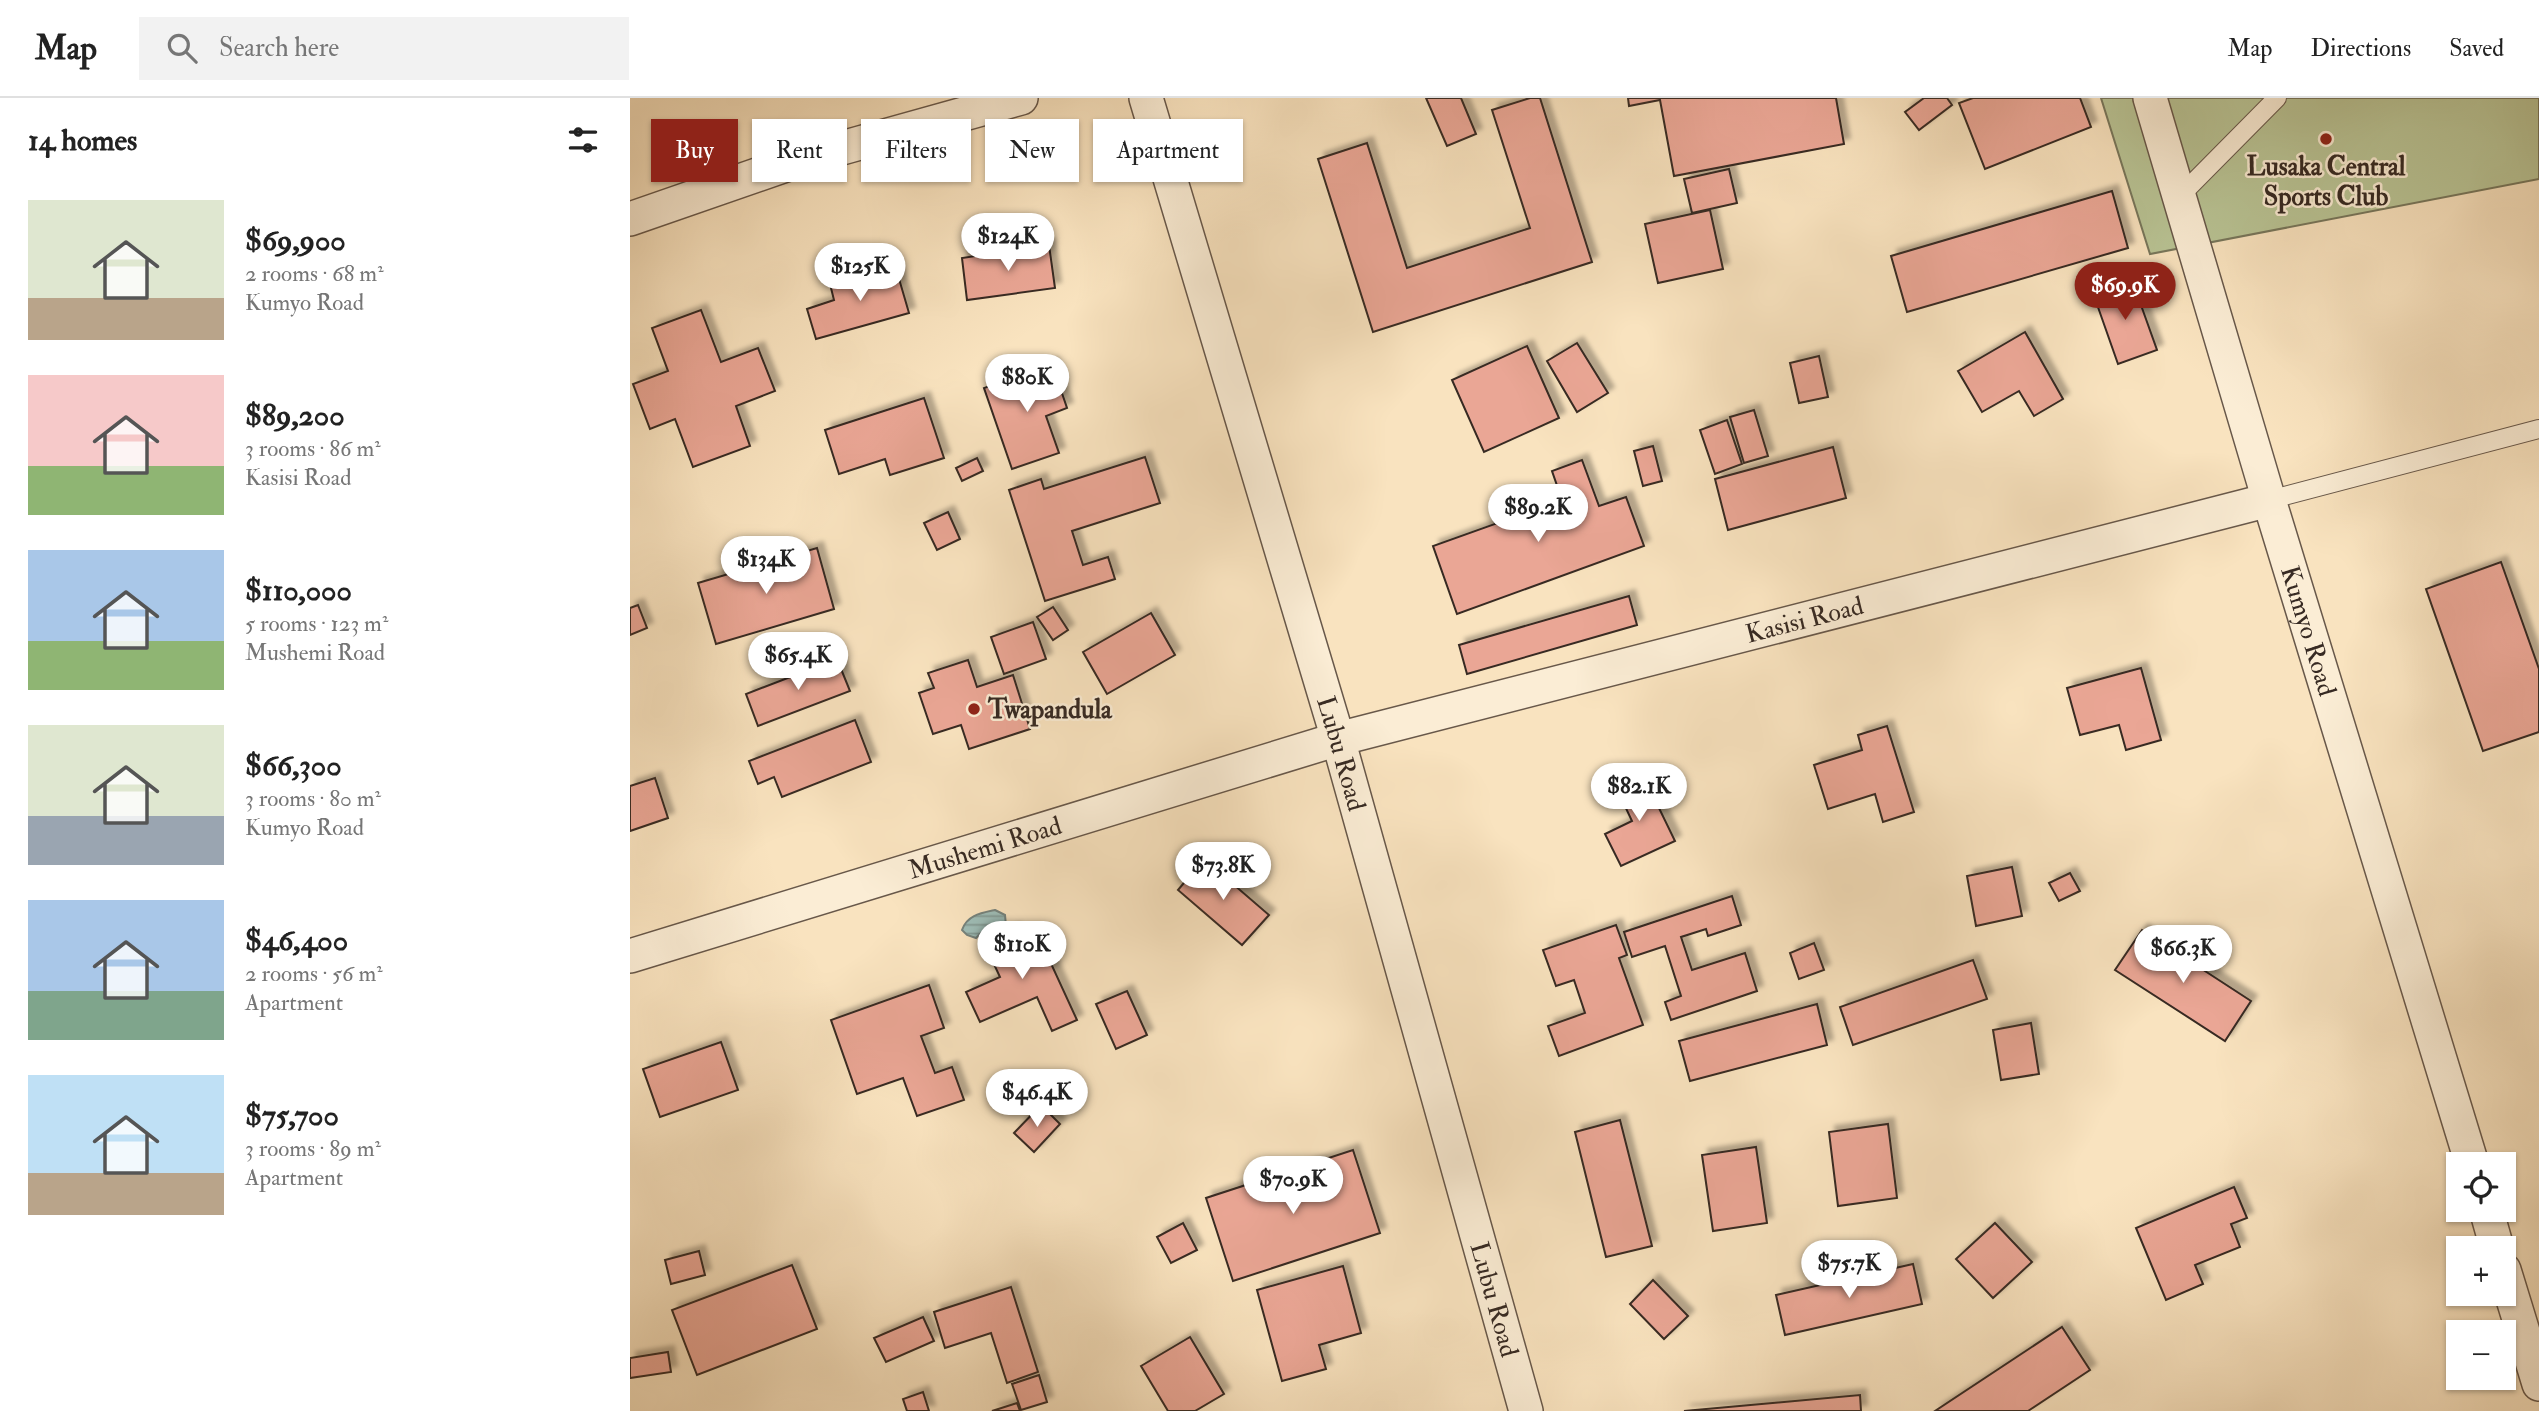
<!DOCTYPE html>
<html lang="en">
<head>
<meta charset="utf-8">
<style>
	body { margin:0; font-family:"IM FELL Double Pica",serif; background:#f2f2f2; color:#222; height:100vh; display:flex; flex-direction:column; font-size:26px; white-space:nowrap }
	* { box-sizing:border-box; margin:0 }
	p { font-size:23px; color:#767676 }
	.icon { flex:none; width:38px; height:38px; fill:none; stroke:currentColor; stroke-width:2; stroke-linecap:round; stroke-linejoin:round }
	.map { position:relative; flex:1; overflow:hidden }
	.details { display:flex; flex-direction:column; background:#fff; width:630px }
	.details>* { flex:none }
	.banner { position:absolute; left:21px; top:21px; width:665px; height:63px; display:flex; gap:14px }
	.buttons { position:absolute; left:1816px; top:1054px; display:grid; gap:14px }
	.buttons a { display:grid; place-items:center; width:70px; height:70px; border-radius:0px; background:#fff; box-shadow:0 2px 5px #0004; font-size:35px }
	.price { position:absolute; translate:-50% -60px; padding:0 16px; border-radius:24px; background:#fff; color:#222; font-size:23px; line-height:46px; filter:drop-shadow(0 2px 4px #0008) }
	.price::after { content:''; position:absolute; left:50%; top:42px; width:21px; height:16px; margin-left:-10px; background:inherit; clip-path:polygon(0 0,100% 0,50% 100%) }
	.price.selected { background:#8f2418; color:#fff }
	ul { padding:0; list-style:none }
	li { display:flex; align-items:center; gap:21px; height:175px; padding:0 28px }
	li span { display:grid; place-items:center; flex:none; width:196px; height:140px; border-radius:0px; color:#555 }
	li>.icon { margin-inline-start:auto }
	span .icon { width:84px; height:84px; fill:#fffc; stroke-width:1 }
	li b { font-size:30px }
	h2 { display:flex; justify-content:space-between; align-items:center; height:84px; padding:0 28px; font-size:30px }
	.pill { padding:0 24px; border-radius:0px; background:#fff; box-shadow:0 2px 5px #0004; font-size:24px; line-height:63px }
	.pill.selected { background:#8f2418; color:#fff }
	header { display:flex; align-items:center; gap:42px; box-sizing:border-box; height:98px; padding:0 35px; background:#fff; border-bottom:2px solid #e0e0e0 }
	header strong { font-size:33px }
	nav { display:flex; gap:38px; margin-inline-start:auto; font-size:24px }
	.search { width:490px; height:63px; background:#f2f2f2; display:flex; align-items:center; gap:18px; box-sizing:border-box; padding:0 24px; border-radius:0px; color:#767676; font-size:26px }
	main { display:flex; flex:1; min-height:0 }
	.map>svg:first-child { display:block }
	.garden { fill:#b9c495; stroke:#78775c; stroke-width:2 }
	.water { fill:url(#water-rules); stroke:#75827c; stroke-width:2 }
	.building { fill:#eaa695; stroke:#372a23; stroke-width:2; filter:url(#shadow) }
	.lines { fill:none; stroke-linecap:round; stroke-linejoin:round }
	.service-casing { stroke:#68584a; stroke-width:20 }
	.minor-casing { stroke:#68584a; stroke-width:36 }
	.service { stroke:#fbedd5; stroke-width:18 }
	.minor { stroke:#fbedd5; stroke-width:33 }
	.poi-dot { fill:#8f2418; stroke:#fbedd5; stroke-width:2.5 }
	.labels { text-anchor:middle; stroke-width:5; stroke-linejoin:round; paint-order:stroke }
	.poi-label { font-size:26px; font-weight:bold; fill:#372a23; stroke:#fbedd5 }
	.street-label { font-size:26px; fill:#372a23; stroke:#fbedd5 }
</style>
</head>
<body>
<header>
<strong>Map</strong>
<div class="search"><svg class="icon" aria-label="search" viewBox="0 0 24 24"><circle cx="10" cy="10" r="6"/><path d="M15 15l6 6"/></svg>Search here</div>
<nav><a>Map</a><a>Directions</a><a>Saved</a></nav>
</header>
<main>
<section class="details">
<h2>14 homes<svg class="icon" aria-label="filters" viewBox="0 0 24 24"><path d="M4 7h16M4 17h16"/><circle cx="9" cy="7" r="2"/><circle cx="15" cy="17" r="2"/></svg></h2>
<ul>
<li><span style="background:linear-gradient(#dfe7d0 70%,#b9a48a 0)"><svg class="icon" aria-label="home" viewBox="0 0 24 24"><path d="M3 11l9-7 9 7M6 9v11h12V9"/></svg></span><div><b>$69,900</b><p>2 rooms · 68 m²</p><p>Kumyo Road</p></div></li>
<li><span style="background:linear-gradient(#f6c9c9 65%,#8fb573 0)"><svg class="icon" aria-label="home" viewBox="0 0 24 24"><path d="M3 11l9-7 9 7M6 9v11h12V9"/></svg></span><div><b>$89,200</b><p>3 rooms · 86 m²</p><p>Kasisi Road</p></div></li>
<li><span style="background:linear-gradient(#a9c7e8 65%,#8fb573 0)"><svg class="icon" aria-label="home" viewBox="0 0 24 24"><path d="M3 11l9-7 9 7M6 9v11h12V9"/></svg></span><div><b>$110,000</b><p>5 rooms · 123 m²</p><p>Mushemi Road</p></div></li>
<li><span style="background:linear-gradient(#dfe7d0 65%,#9aa5b1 0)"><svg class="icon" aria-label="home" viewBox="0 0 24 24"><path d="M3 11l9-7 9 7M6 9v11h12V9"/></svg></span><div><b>$66,300</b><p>3 rooms · 80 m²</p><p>Kumyo Road</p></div></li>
<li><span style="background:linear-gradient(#a9c7e8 65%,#7fa58c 0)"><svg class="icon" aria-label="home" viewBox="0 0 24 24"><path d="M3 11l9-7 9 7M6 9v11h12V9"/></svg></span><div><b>$46,400</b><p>2 rooms · 56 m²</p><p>Apartment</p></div></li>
<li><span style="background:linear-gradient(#bfe0f5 70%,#b9a48a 0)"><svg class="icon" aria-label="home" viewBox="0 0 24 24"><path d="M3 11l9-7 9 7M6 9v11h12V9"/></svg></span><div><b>$75,700</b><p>3 rooms · 89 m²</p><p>Apartment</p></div></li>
</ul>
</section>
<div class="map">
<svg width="1909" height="1313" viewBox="0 0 1909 1313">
	<defs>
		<pattern id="water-rules" width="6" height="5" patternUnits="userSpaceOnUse" patternTransform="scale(1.75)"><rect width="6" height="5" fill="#9ebdb7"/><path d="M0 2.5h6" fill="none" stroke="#829a94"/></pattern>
		<filter id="shadow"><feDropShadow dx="6" dy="-6" stdDeviation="2" flood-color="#0004"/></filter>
	</defs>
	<rect width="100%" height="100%" fill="#f9e3bf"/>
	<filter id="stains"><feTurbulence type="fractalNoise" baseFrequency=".00286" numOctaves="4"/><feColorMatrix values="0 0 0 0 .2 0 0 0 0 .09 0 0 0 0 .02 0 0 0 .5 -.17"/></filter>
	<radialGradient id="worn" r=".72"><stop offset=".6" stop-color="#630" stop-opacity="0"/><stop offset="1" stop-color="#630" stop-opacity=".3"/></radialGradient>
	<polygon class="garden" points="1471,0 1909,0 1909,81 1520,156"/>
	<path class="water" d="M 365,812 L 375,817 L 376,828 L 358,828 L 346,840 L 337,837 L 332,832 C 337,817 351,815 365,812 Z"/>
	<g class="building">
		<polygon points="796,0 831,0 846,36 817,48"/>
		<polygon points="900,0 910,0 962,164 743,234 688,61 737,45 777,170 900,130 862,12"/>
		<polygon points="998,0 1206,0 1214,46 1044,78 1030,2 999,8"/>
		<polygon points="1294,0 1317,0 1322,7 1289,32 1275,14"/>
		<polygon points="1343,0 1450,0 1461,29 1355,71 1329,5"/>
		<polygon points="1099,71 1107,105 1062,115 1054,81"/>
		<polygon points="1482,93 1498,150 1277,214 1261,158"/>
		<polygon points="1080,112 1093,171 1028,185 1015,126"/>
		<polygon points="419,147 425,190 337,202 332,160"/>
		<polygon points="265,167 279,215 186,241 177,211 204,202 200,186"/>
		<polygon points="1502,182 1527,252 1488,266 1463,195"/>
		<polygon points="71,212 91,264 128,250 145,293 106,308 120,348 63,369 45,321 20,331 3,286 38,273 22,230"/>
		<polygon points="1395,234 1433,301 1404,318 1389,293 1352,314 1328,273"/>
		<polygon points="947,245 978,295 947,314 917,263"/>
		<polygon points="897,248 929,320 854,354 822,282"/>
		<polygon points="1189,258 1198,299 1169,305 1160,265"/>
		<polygon points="422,266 437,310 416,318 429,355 382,371 354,290"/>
		<polygon points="294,300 314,360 260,377 255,361 209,376 195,332"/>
		<polygon points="1124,312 1138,358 1114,365 1100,319"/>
		<polygon points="1097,322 1112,366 1085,376 1070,332"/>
		<polygon points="1023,348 1032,383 1013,388 1004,353"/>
		<polygon points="1203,349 1216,400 1098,432 1085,381"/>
		<polygon points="515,359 530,405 442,433 453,467 478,459 485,481 415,503 379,392 411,381 414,391"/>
		<polygon points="347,360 353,373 332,383 326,370"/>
		<polygon points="952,362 969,408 996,399 1014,448 827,516 803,448 932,402 922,373"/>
		<polygon points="318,414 330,441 307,452 294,425"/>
		<polygon points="187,450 204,511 86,546 68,485"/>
		<polygon points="1871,464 1909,571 1909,634 1853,653 1796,491"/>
		<polygon points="999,498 1007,527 837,576 829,547"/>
		<polygon points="8,507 17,530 0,537 0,510"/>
		<polygon points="423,509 438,532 423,542 407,519"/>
		<polygon points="521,515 545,557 477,596 453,554"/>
		<polygon points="403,524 416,561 374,576 361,539"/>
		<polygon points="207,561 220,593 128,628 116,596"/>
		<polygon points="338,562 347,589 383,577 400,631 339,651 331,627 303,636 289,595 304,590 298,575"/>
		<polygon points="1511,570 1531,642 1496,652 1489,627 1450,637 1437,590"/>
		<polygon points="225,622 241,664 152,699 144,679 128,686 119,663"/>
		<polygon points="1257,628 1284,714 1253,724 1245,696 1198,711 1184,667 1232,652 1228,637"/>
		<polygon points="1012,675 1045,743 991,768 975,736 1002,723 985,687"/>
		<polygon points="25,680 38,720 0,733 0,688"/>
		<polygon points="574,761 639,817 612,847 548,792"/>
		<polygon points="1382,769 1392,818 1346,828 1337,778"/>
		<polygon points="1440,775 1450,793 1429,803 1419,785"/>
		<polygon points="1102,798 1111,827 1078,838 1076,831 1051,839 1062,872 1115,855 1127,893 1041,922 1035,904 1051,898 1035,848 1002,859 994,834"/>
		<polygon points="986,827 997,857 989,860 1013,927 929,958 918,928 955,915 944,882 926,888 913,852"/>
		<polygon points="384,831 389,843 407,835 447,922 422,933 407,899 350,924 336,894 370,879 354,845"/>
		<polygon points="1512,832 1621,903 1595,943 1485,872"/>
		<polygon points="1184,845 1194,872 1169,881 1160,855"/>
		<polygon points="1343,862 1357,901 1223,947 1210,909"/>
		<polygon points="299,887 314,930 291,938 305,975 322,969 334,1002 287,1018 273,980 227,996 201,922"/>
		<polygon points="497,893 517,937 486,951 466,906"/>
		<polygon points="1187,906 1197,947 1060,983 1049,943"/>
		<polygon points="1401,925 1409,976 1371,982 1363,932"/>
		<polygon points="91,944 108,992 30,1019 13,971"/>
		<polygon points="411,1007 430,1026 404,1054 384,1035"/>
		<polygon points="990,1022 1022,1148 976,1159 945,1034"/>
		<polygon points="1258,1026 1267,1100 1208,1108 1199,1034"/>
		<polygon points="1126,1049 1137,1125 1083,1133 1072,1057"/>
		<polygon points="723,1052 750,1135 603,1183 576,1100"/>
		<polygon points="1604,1089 1617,1120 1601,1126 1610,1149 1565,1167 1573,1186 1536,1202 1506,1130"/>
		<polygon points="553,1125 567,1152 541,1165 527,1139"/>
		<polygon points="1365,1125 1402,1164 1363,1200 1326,1161"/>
		<polygon points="69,1153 75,1177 41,1186 35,1162"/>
		<polygon points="1283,1166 1292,1206 1155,1237 1146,1197"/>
		<polygon points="162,1167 187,1231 67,1277 42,1212"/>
		<polygon points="713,1168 731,1235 689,1247 696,1271 652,1283 627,1192"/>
		<polygon points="1023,1182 1058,1218 1034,1241 1000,1206"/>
		<polygon points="381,1189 408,1274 377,1285 361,1235 315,1250 304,1214"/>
		<polygon points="293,1219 304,1243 256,1264 244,1240"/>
		<polygon points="1432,1229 1460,1272 1398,1313 1305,1313"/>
		<polygon points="560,1239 594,1296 565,1313 538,1313 511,1268"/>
		<polygon points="38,1254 41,1274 0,1280 0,1260"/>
		<polygon points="409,1277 417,1304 391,1312 382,1286"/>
		<polygon points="293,1294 299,1313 277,1313 273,1301"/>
		<polygon points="1230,1297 1231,1313 1054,1313"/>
		<polygon points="387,1305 390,1313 362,1313"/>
	</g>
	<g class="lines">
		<defs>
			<g id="service">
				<polyline points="1549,99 1647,0"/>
				<polyline points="1639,402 1909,331"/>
			</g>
			<g id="minor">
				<path id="s1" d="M 516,0 L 708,641 L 896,1313"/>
				<path id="s2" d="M 1520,0 L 1639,402 L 1842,1066"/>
				<polyline points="0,121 176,60 391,0"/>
				<path id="s3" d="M 0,858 L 708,641 L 1639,402"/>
				<polyline points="1856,1111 1867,1150"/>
				<polyline points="1874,1172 1909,1286"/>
			</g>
		</defs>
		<use href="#service" class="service-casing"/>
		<use href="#minor" class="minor-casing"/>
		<use href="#service" class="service"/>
		<use href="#minor" class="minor"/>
	</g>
	<g class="poi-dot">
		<circle cx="1696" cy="41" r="7"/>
		<circle cx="344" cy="611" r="7"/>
	</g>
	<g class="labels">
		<g class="poi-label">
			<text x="1696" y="77">Lusaka Central<tspan x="1696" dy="30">Sports Club</tspan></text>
			<text x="358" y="620" text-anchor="start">Twapandula</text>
		</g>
		<g class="street-label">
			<text dy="9" stroke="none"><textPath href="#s3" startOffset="1222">Kasisi Road</textPath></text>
			<text dy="9" stroke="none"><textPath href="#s2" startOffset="556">Kumyo Road</textPath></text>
			<text dy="9" stroke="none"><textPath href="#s1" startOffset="684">Lubu Road</textPath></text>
			<text dy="9" stroke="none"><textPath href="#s3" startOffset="371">Mushemi Road</textPath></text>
			<text dy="9" stroke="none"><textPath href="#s1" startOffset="1251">Lubu Road</textPath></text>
		</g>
	</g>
	<rect width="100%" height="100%" filter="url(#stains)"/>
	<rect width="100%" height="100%" fill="url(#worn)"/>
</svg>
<div class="buttons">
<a><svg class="icon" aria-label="locate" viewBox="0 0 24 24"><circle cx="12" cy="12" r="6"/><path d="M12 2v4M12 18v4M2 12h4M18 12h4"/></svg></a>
<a>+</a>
<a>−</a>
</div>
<b class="price" style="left:378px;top:175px">$124K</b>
<b class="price" style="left:230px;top:205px">$125K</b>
<b class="price selected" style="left:1495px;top:224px">$69.9K</b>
<b class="price" style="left:397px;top:316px">$80K</b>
<b class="price" style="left:908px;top:446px">$89.2K</b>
<b class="price" style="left:136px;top:498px">$134K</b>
<b class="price" style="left:168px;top:594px">$65.4K</b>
<b class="price" style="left:1009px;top:725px">$82.1K</b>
<b class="price" style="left:593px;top:804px">$73.8K</b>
<b class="price" style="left:392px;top:883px">$110K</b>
<b class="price" style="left:1553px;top:887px">$66.3K</b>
<b class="price" style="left:407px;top:1031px">$46.4K</b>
<b class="price" style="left:663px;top:1118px">$70.9K</b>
<b class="price" style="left:1219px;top:1202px">$75.7K</b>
<div class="banner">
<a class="pill selected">Buy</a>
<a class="pill">Rent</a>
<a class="pill">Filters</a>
<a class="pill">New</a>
<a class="pill">Apartment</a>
</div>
</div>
</main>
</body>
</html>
